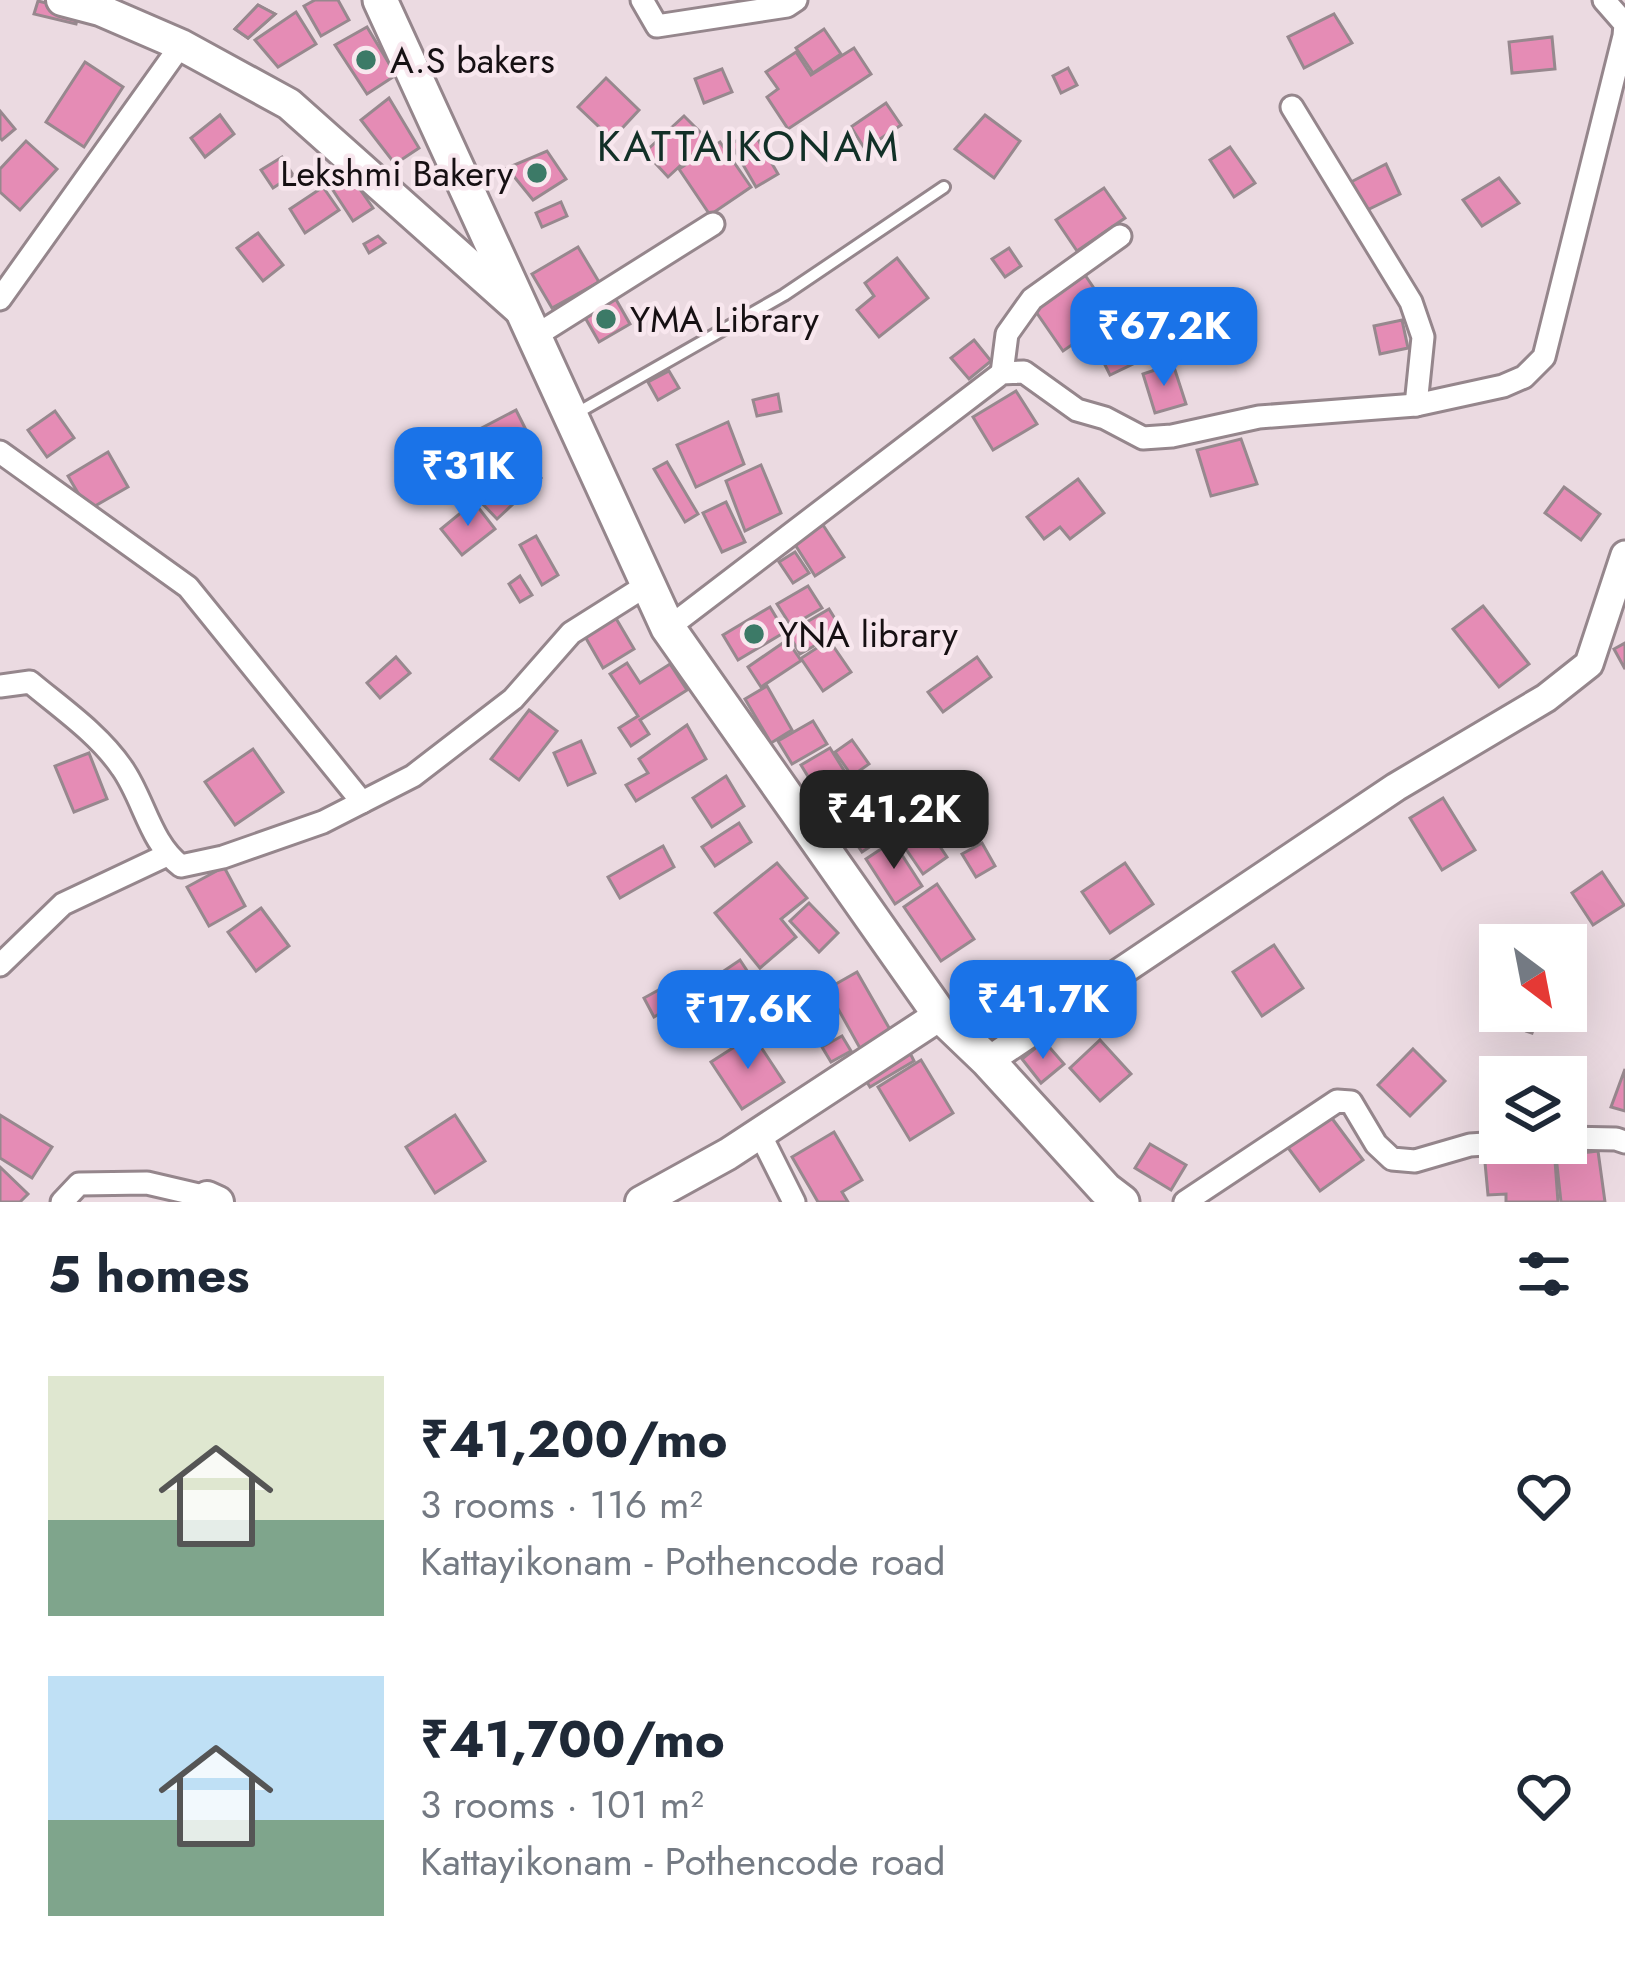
<!DOCTYPE html>
<html lang="en">
<head>
<meta charset="utf-8">
<style>
	body { margin:0; font-family:Jost,sans-serif; background:#f2f2f3; color:#1f2937; height:100vh; display:flex; flex-direction:column; font-size:45px; white-space:nowrap }
	* { box-sizing:border-box; margin:0 }
	p { font-size:39px; color:#747a83 }
	.icon { flex:none; width:66px; height:66px; fill:none; stroke:currentColor; stroke-width:2; stroke-linecap:round; stroke-linejoin:round }
	.map { position:relative; height:1202px; overflow:hidden }
	.details { display:flex; flex-direction:column; background:#fff; flex:1 }
	.details>* { flex:none }
	.needle { width:78px; rotate:148deg }
	.fabs { position:absolute; left:1479px; top:924px; display:grid; gap:24px }
	.fabs a { display:grid; place-items:center; width:108px; height:108px; border-radius:0px; background:#fff; box-shadow:0 12px 48px #0002; font-size:60px }
	.price { position:absolute; translate:-50% -102px; padding:0 27px; border-radius:24px; background:#1a73e8; color:#fff; font-size:39px; line-height:78px; filter:drop-shadow(0 3px 6px #0008) }
	.price::after { content:''; position:absolute; left:50%; top:72px; width:36px; height:27px; margin-left:-18px; background:inherit; clip-path:polygon(0 0,100% 0,50% 100%) }
	.price.selected { background:#222; color:#fff }
	ul { padding:0; list-style:none }
	li { display:flex; align-items:center; gap:36px; height:300px; padding:0 48px }
	li span { display:grid; place-items:center; flex:none; width:336px; height:240px; border-radius:0px; color:#555 }
	li>.icon { margin-inline-start:auto }
	span .icon { width:144px; height:144px; fill:#fffc; stroke-width:1 }
	li b { font-size:51px }
	h2 { display:flex; justify-content:space-between; align-items:center; height:144px; padding:0 48px; font-size:51px }
	.map>svg:first-child { display:block }
	.building { fill:#e58cb5; stroke:#97888e; stroke-width:3 }
	.lines { fill:none; stroke-linecap:round; stroke-linejoin:round }
	.service-casing { stroke:#95868c; stroke-width:16 }
	.minor-casing { stroke:#95868c; stroke-width:27 }
	.tertiary-casing { stroke:#95868c; stroke-width:33 }
	.secondary-casing { stroke:#95868c; stroke-width:36 }
	.primary-casing { stroke:#95868c; stroke-width:39 }
	.service { stroke:#fff; stroke-width:10 }
	.minor { stroke:#fff; stroke-width:21 }
	.tertiary { stroke:#fff; stroke-width:27 }
	.secondary { stroke:#fff; stroke-width:30 }
	.primary { stroke:#fff; stroke-width:33 }
	.poi-dot { fill:#3c7a67; stroke:#f8e7ee; stroke-width:4.5 }
	.labels { text-anchor:middle; stroke-width:9; stroke-linejoin:round; paint-order:stroke }
	.poi-label { font-size:36px; fill:#161013; stroke:#f8e7ee; text-anchor:start }
	.quarter-label { font-size:42px; letter-spacing:3px; fill:#123027; stroke:#f8e7ee }
</style>
</head>
<body>
<div class="map">
<svg width="1625" height="1202" viewBox="0 0 1625 1202">
	<rect width="100%" height="100%" fill="#ebdae1"/>
	<g class="building">
		<polygon points="315,0 338,0 349,20 321,36 304,6"/>
		<polygon points="38,1 79,11 76,24 34,14"/>
		<polygon points="258,5 275,14 248,38 235,29"/>
		<polygon points="258,5 275,14 248,38 235,29"/>
		<polygon points="296,12 316,44 278,67 255,40"/>
		<polygon points="1334,14 1352,43 1304,68 1288,37"/>
		<polygon points="367,27 396,75 367,94 335,45"/>
		<polygon points="824,29 841,54 813,73 796,48"/>
		<polygon points="1552,37 1555,69 1512,73 1509,42"/>
		<polygon points="854,48 871,74 788,129 767,97 778,89 766,72 796,52 811,75"/>
		<polygon points="85,62 123,87 84,147 46,122"/>
		<polygon points="1068,68 1077,85 1061,93 1053,76"/>
		<polygon points="722,69 732,92 704,103 695,79"/>
		<polygon points="606,78 639,110 612,139 578,107"/>
		<polygon points="389,98 419,148 395,164 361,120"/>
		<polygon points="886,103 901,125 865,149 851,127"/>
		<polygon points="0,111 15,129 2,140 0,138"/>
		<polygon points="220,115 234,134 205,157 191,138"/>
		<polygon points="985,115 1020,141 994,178 955,149"/>
		<polygon points="684,116 708,140 668,177 645,152"/>
		<polygon points="753,131 778,174 756,187 731,144"/>
		<polygon points="26,141 57,169 20,210 0,192 0,169"/>
		<polygon points="720,142 751,187 710,215 679,169"/>
		<polygon points="1230,147 1255,183 1234,197 1210,160"/>
		<polygon points="547,151 566,179 533,200 507,168"/>
		<polygon points="282,157 293,175 273,188 261,170"/>
		<polygon points="1386,164 1400,194 1363,212 1347,184"/>
		<polygon points="344,166 373,208 353,221 325,178"/>
		<polygon points="1499,178 1519,203 1482,226 1463,200"/>
		<polygon points="323,187 339,210 305,233 290,209"/>
		<polygon points="1104,188 1125,218 1077,251 1056,220"/>
		<polygon points="561,202 567,216 542,227 536,213"/>
		<polygon points="258,233 283,265 263,281 237,248"/>
		<polygon points="378,236 385,243 369,253 364,244"/>
		<polygon points="578,247 599,282 552,308 532,274"/>
		<polygon points="1009,248 1021,266 1005,277 992,259"/>
		<polygon points="897,258 928,298 879,337 857,310 874,296 865,283"/>
		<polygon points="1085,275 1121,328 1097,344 1089,333 1063,351 1034,309"/>
		<polygon points="614,296 630,324 599,342 583,314"/>
		<polygon points="1402,320 1408,348 1380,354 1374,326"/>
		<polygon points="1124,336 1137,362 1110,375 1097,349"/>
		<polygon points="974,340 991,361 969,379 951,358"/>
		<polygon points="1173,364 1186,404 1155,413 1143,374"/>
		<polygon points="669,371 679,388 658,400 648,382"/>
		<polygon points="1016,391 1037,424 993,450 973,417"/>
		<polygon points="778,394 781,411 757,416 753,400"/>
		<polygon points="516,410 532,442 429,499 411,465"/>
		<polygon points="55,411 74,438 47,457 28,430"/>
		<polygon points="728,422 744,464 696,487 677,445"/>
		<polygon points="1241,439 1257,484 1211,496 1197,450"/>
		<polygon points="108,452 128,487 88,510 68,476"/>
		<polygon points="520,455 541,478 497,519 476,497"/>
		<polygon points="667,462 698,514 685,522 654,469"/>
		<polygon points="761,465 781,513 745,531 726,481"/>
		<polygon points="1078,479 1104,513 1070,539 1060,527 1044,539 1027,517"/>
		<polygon points="1564,487 1600,514 1581,540 1545,513"/>
		<polygon points="474,502 495,529 462,555 441,529"/>
		<polygon points="726,502 745,542 722,552 703,513"/>
		<polygon points="823,525 844,557 815,576 794,543"/>
		<polygon points="536,536 558,575 542,585 520,545"/>
		<polygon points="795,552 809,573 793,583 779,562"/>
		<polygon points="520,576 532,595 520,602 509,584"/>
		<polygon points="808,586 822,608 791,626 777,604"/>
		<polygon points="1483,606 1529,664 1499,687 1453,629"/>
		<polygon points="770,607 785,632 738,660 723,635"/>
		<polygon points="829,609 842,630 800,654 788,633"/>
		<polygon points="614,615 634,649 603,668 583,633"/>
		<polygon points="787,640 800,659 829,640 851,672 823,691 802,660 761,687 748,667"/>
		<polygon points="1625,643 1625,669 1614,649"/>
		<polygon points="396,657 410,673 380,698 367,683"/>
		<polygon points="977,657 991,677 943,712 928,692"/>
		<polygon points="627,663 640,683 670,664 687,690 640,720 649,734 631,746 619,728 638,716 610,674"/>
		<polygon points="767,686 792,730 771,743 745,699"/>
		<polygon points="529,710 557,731 519,780 491,759"/>
		<polygon points="813,721 827,744 792,764 778,741"/>
		<polygon points="687,725 706,759 636,801 626,785 648,773 639,759"/>
		<polygon points="852,740 869,764 852,776 835,752"/>
		<polygon points="581,741 595,773 568,785 554,753"/>
		<polygon points="830,748 855,788 826,806 801,765"/>
		<polygon points="253,749 283,792 235,825 205,782"/>
		<polygon points="89,753 107,799 74,812 55,766"/>
		<polygon points="726,776 744,806 712,827 693,798"/>
		<polygon points="887,791 907,822 862,852 834,811 861,793 869,804"/>
		<polygon points="1443,798 1475,850 1442,870 1410,818"/>
		<polygon points="922,820 947,857 923,874 897,836"/>
		<polygon points="739,823 751,842 715,866 702,847"/>
		<polygon points="893,841 922,886 895,904 866,859"/>
		<polygon points="982,843 995,866 976,877 962,854"/>
		<polygon points="663,846 674,867 620,898 608,877"/>
		<polygon points="777,863 807,898 781,919 796,937 760,968 715,913"/>
		<polygon points="1125,863 1153,904 1110,933 1082,892"/>
		<polygon points="224,867 245,906 209,926 187,887"/>
		<polygon points="1602,872 1624,905 1593,925 1572,893"/>
		<polygon points="937,884 974,939 941,961 904,907"/>
		<polygon points="809,903 838,933 819,952 790,921"/>
		<polygon points="261,908 289,946 256,971 228,932"/>
		<polygon points="1274,945 1303,988 1262,1016 1233,972"/>
		<polygon points="740,960 763,995 731,1016 709,981"/>
		<polygon points="1044,962 1065,991 1040,1009 1019,979"/>
		<polygon points="857,972 892,1033 861,1050 827,989"/>
		<polygon points="664,987 674,1005 654,1017 644,998"/>
		<polygon points="1020,989 1035,1013 1020,1023 1005,999"/>
		<polygon points="1503,1011 1539,1013 1532,1033 1499,1022"/>
		<polygon points="753,1035 784,1082 742,1109 711,1062"/>
		<polygon points="842,1036 851,1051 831,1062 822,1047"/>
		<polygon points="1100,1040 1131,1074 1100,1101 1070,1068"/>
		<polygon points="1044,1041 1064,1064 1041,1083 1022,1059"/>
		<polygon points="1413,1049 1445,1081 1410,1116 1378,1085"/>
		<polygon points="910,1053 914,1061 870,1087 865,1079"/>
		<polygon points="921,1060 953,1113 910,1140 878,1087"/>
		<polygon points="1625,1069 1625,1111 1611,1107"/>
		<polygon points="1328,1113 1363,1160 1320,1191 1286,1145"/>
		<polygon points="0,1115 52,1147 32,1178 0,1158"/>
		<polygon points="455,1115 485,1161 435,1193 406,1147"/>
		<polygon points="834,1132 862,1180 842,1192 848,1202 818,1202 792,1157"/>
		<polygon points="1150,1144 1186,1165 1171,1190 1135,1168"/>
		<polygon points="1554,1147 1558,1202 1506,1202 1506,1194 1488,1195 1484,1152"/>
		<polygon points="1598,1151 1605,1202 1561,1202 1556,1156"/>
		<polygon points="0,1167 28,1194 20,1202 0,1202"/>
	</g>
	<g class="lines">
		<defs>
			<polyline id="service" points="577,413 784,295 944,187"/>
			<g id="minor">
				<polyline points="642,0 657,26 787,6 796,0"/>
				<polyline points="1292,107 1411,302 1423,337 1416,405"/>
				<polyline points="0,299 181,45"/>
				<polyline points="532,338 713,224"/>
				<polyline points="1002,373 1007,334 1032,299 1120,236"/>
				<polyline points="0,452 188,587 362,802"/>
				<polyline points="668,628 1002,373 1024,372 1077,410 1105,418 1143,438 1172,436 1259,417 1416,405 1503,386 1524,377 1544,357 1624,36 1625,24 1604,0"/>
				<path d="M 0,686 L 30,682 C 61,708 99,734 122,768 C 144,799 150,843 181,866 L 223,857 L 323,822 L 413,776 L 513,699 L 571,633 L 647,585"/>
				<polyline points="0,965 63,904 167,855"/>
				<polyline points="760,1134 794,1202"/>
				<polyline points="1566,1138 1616,1139 1625,1142"/>
				<polyline points="62,1202 79,1184 147,1183 207,1197"/>
				<polyline points="1185,1202 1337,1101 1351,1102 1376,1144 1392,1159 1415,1161 1470,1145 1500,1143"/>
			</g>
			<polyline id="tertiary" points="988,1061 1396,787 1546,698 1589,664 1625,555"/>
			<g id="secondary">
				<polyline points="62,0 100,10 181,45 289,104 519,309"/>
				<polyline points="205,1202 207,1197 218,1202"/>
				<polyline points="641,1202 728,1154 940,1015"/>
			</g>
			<polyline id="primary" points="380,0 668,628 940,1015 988,1061 1105,1189 1122,1202"/>
		</defs>
		<use href="#service" class="service-casing"/>
		<use href="#minor" class="minor-casing"/>
		<use href="#tertiary" class="tertiary-casing"/>
		<use href="#secondary" class="secondary-casing"/>
		<use href="#primary" class="primary-casing"/>
		<use href="#service" class="service"/>
		<use href="#minor" class="minor"/>
		<use href="#tertiary" class="tertiary"/>
		<use href="#secondary" class="secondary"/>
		<use href="#primary" class="primary"/>
	</g>
	<g class="poi-dot">
		<circle cx="366" cy="60" r="12"/>
		<circle cx="537" cy="173" r="12"/>
		<circle cx="606" cy="319" r="12"/>
		<circle cx="754" cy="634" r="12"/>
	</g>
	<g class="labels">
		<g class="poi-label">
			<text x="390" y="73">A.S bakers</text>
			<text x="513" y="186" text-anchor="end">Lekshmi Bakery</text>
			<text x="630" y="332">YMA Library</text>
			<text x="778" y="647">YNA library</text>
		</g>
		<g class="quarter-label">
			<text x="749" y="161">KATTAIKONAM</text>
		</g>
	</g>
</svg>
<div class="fabs">
<a><svg class="needle" viewBox="-14 -14 28 28"><path d="M0-13l5 13h-10z" fill="#e53935"/><path d="M0 13l5-13h-10z" fill="#747a83"/></svg></a>
<a><svg class="icon" aria-label="layers" viewBox="0 0 24 24"><path d="M12 4l9 5-9 5-9-5zM3 14l9 5 9-5"/></svg></a>
</div>
<b class="price" style="left:1164px;top:389px">₹67.2K</b>
<b class="price" style="left:468px;top:529px">₹31K</b>
<b class="price selected" style="left:894px;top:872px">₹41.2K</b>
<b class="price" style="left:1043px;top:1062px">₹41.7K</b>
<b class="price" style="left:748px;top:1072px">₹17.6K</b>
</div>
<section class="details">
<h2>5 homes<svg class="icon" aria-label="filters" viewBox="0 0 24 24"><path d="M4 7h16M4 17h16"/><circle cx="9" cy="7" r="2"/><circle cx="15" cy="17" r="2"/></svg></h2>
<ul>
<li><span style="background:linear-gradient(#dfe7d0 60%,#7fa58c 0)"><svg class="icon" aria-label="home" viewBox="0 0 24 24"><path d="M3 11l9-7 9 7M6 9v11h12V9"/></svg></span><div><b>₹41,200/mo</b><p>3 rooms · 116 m²</p><p>Kattayikonam - Pothencode road</p></div><svg class="icon" aria-label="heart" viewBox="0 0 24 24"><path d="M12 20l-8-8c-3-5 5-10 8-4 3-6 11-1 8 4z"/></svg></li>
<li><span style="background:linear-gradient(#bfe0f5 60%,#7fa58c 0)"><svg class="icon" aria-label="home" viewBox="0 0 24 24"><path d="M3 11l9-7 9 7M6 9v11h12V9"/></svg></span><div><b>₹41,700/mo</b><p>3 rooms · 101 m²</p><p>Kattayikonam - Pothencode road</p></div><svg class="icon" aria-label="heart" viewBox="0 0 24 24"><path d="M12 20l-8-8c-3-5 5-10 8-4 3-6 11-1 8 4z"/></svg></li>
</ul>
</section>
</body>
</html>
